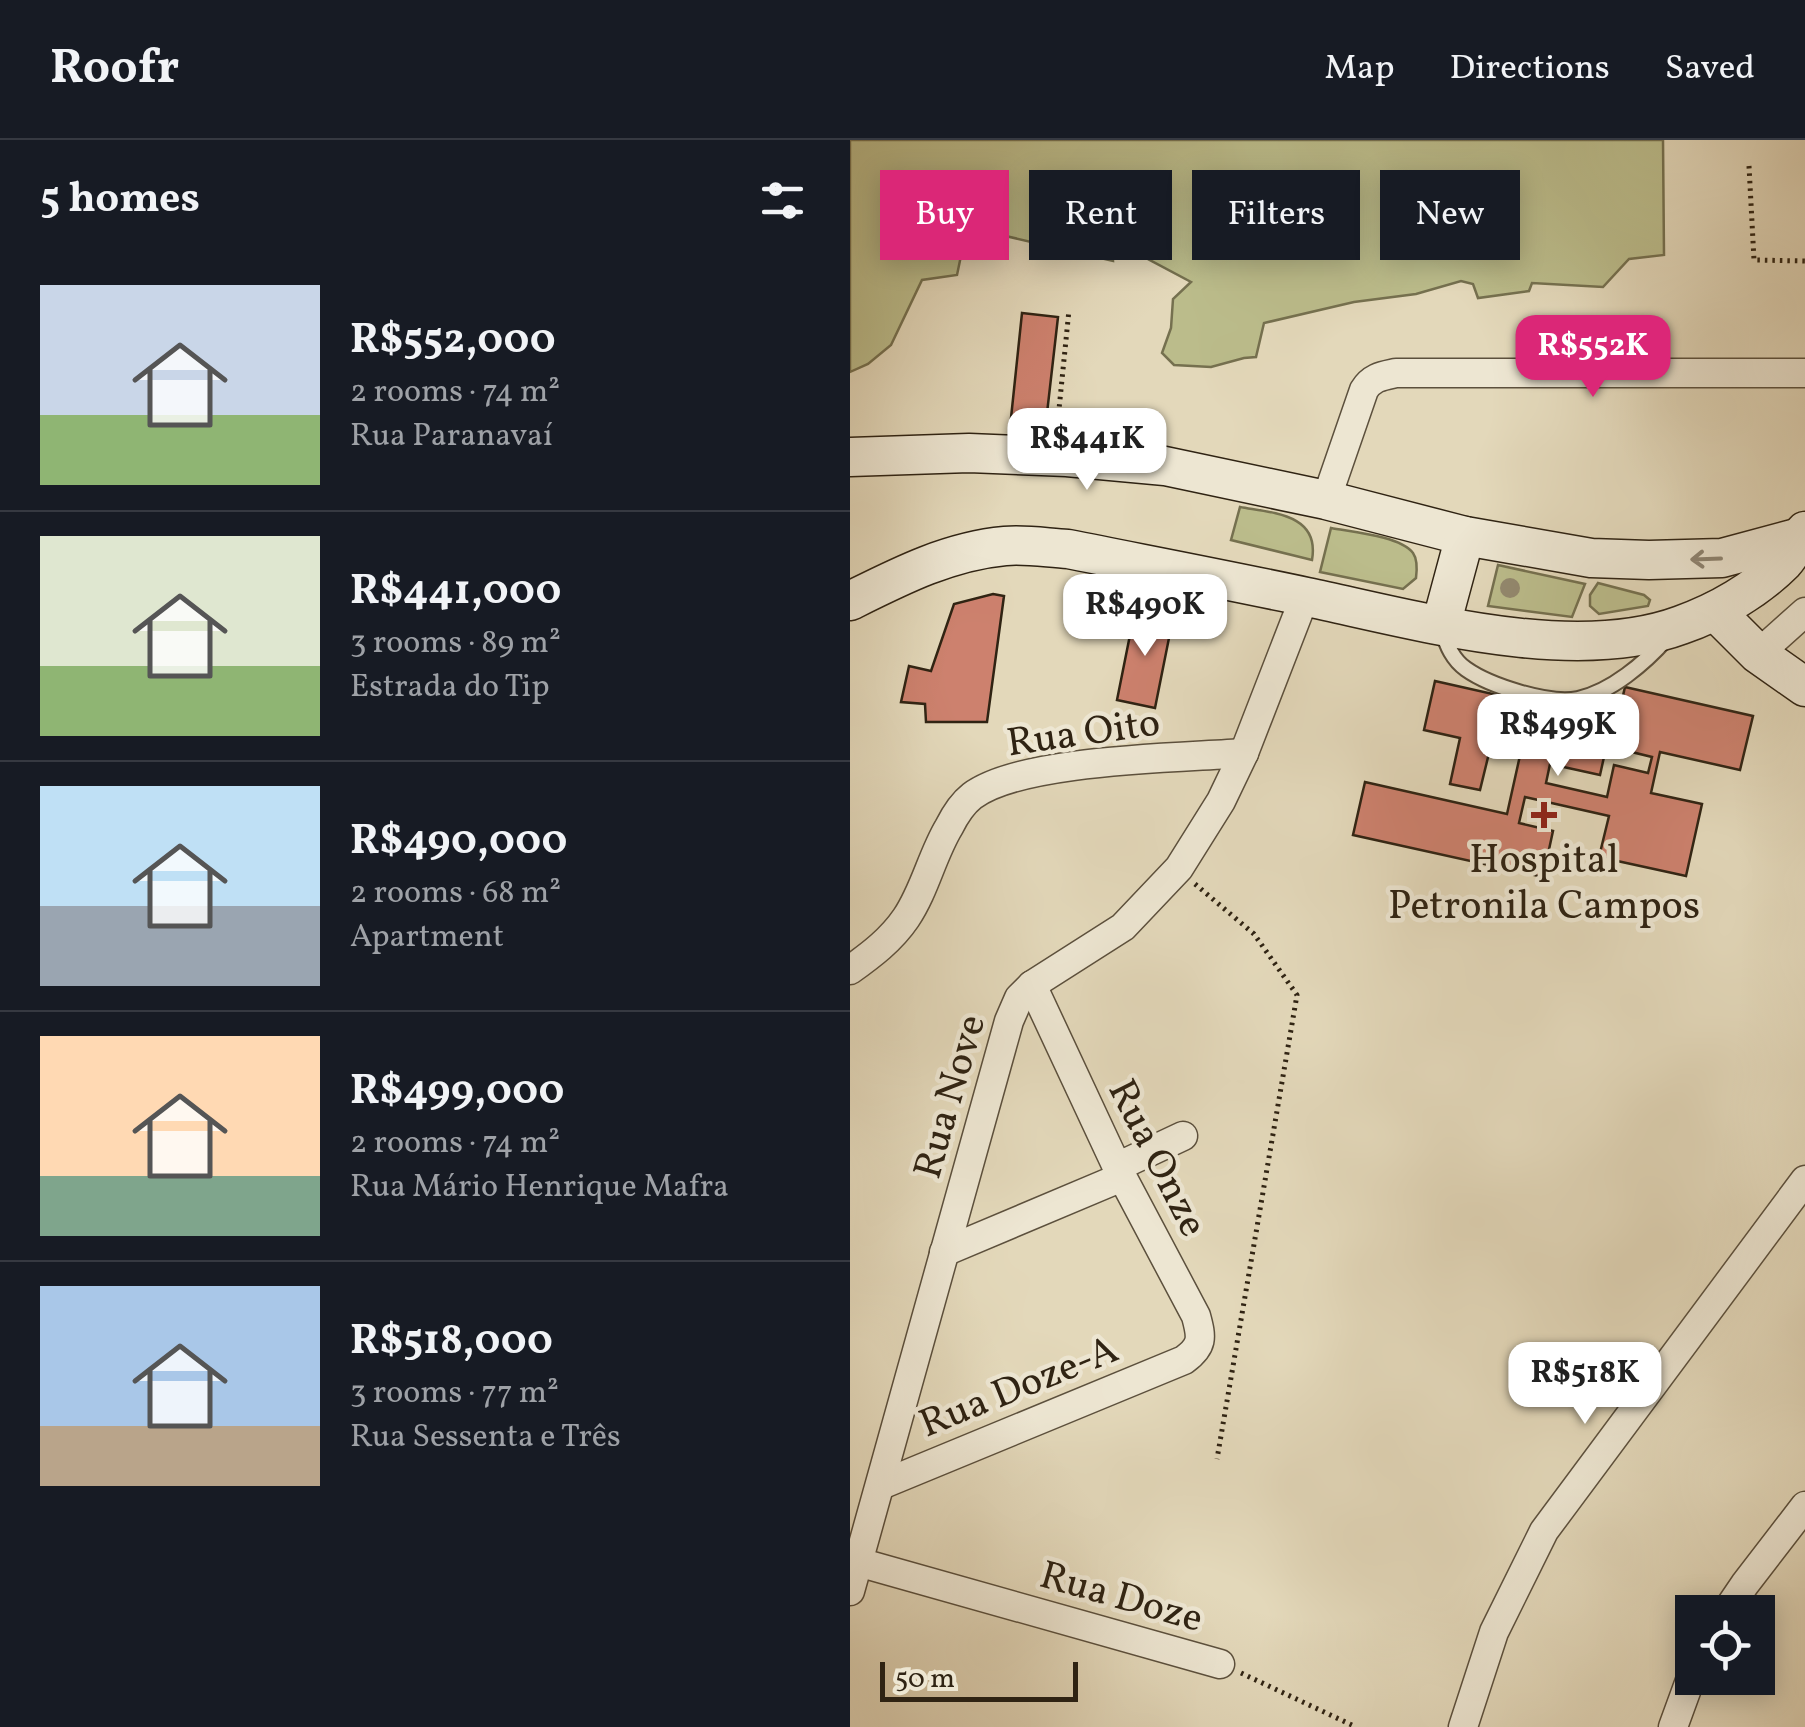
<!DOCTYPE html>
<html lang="en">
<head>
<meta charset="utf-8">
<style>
	body { margin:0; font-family:Vollkorn,serif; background:#20242c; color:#f1f3f6; height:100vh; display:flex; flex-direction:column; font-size:38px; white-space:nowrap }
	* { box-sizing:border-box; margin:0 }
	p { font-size:32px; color:#9ea1a6 }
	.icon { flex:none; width:55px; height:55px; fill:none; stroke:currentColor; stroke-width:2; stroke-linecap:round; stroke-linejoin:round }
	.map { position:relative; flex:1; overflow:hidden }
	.drawer { display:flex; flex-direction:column; background:#171b24; width:850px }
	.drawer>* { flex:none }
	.guide { position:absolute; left:30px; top:30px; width:775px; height:90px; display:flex; gap:20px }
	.fabs { position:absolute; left:825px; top:1455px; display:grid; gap:20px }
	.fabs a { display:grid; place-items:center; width:100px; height:100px; border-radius:0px; background:#171b24; box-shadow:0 5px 25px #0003; font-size:50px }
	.scale { position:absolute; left:30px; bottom:25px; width:198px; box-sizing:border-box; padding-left:10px; border:5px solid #2f2313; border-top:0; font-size:28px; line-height:35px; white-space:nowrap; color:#2f2313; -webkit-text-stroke:8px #ede6d2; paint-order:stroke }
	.price { position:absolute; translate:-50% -85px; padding:0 22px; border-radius:20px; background:#fff; color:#222; font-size:32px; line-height:65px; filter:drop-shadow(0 2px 5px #0008) }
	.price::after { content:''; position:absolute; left:50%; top:60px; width:30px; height:22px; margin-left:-15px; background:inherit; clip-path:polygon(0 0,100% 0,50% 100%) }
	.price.active { background:#db2777; color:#fff }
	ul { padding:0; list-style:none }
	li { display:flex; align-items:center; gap:30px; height:250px; padding:0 40px }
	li+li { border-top:2px solid #363941 }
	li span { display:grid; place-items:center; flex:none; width:280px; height:200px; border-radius:0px; color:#555 }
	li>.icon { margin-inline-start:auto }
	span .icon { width:120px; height:120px; fill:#fffc; stroke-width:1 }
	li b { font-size:42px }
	h2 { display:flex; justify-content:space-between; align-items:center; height:120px; padding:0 40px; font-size:42px }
	.chip { padding:0 35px; border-radius:0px; background:#171b24; box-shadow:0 5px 25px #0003; font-size:35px; line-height:90px }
	.chip.active { background:#db2777; color:#fff }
	header { display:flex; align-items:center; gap:60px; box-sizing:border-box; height:140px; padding:0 50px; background:#171b24; border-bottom:2px solid #363941 }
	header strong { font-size:48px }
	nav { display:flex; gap:55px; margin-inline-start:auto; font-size:35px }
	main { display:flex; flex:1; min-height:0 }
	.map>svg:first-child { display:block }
	.green { fill:#bbbc8b; stroke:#75704f; stroke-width:2.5 }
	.building { fill:#cd816e; stroke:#2f2313; stroke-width:2.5 }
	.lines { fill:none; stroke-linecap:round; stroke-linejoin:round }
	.lane-casing { stroke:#5c503d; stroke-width:18 }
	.street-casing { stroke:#5c503d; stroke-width:31 }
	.secondary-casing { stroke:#2f2313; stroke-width:41 }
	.path { stroke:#2f2313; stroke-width:5; stroke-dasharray:2.5 5; stroke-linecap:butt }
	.lane { stroke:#ede6d2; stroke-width:14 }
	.street { stroke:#ede6d2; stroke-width:28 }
	.secondary { stroke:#ede6d2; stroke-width:38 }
	.tree { fill:#93896f }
	.oneway { stroke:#8e8472 }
	.poi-dot { fill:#8f2418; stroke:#ede6d2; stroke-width:4 }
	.labels { text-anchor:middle; stroke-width:9; stroke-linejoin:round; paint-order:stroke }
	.street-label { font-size:40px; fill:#2f2313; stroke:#ede6d2 }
	.poi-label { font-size:40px; fill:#2f2313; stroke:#ede6d2 }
</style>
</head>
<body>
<header>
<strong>Roofr</strong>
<nav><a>Map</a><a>Directions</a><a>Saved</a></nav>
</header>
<main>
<section class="drawer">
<h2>5 homes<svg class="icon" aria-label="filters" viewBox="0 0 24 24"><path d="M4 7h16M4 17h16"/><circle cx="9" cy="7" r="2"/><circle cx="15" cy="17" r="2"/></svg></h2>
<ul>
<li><span style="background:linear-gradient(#c9d6e8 65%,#8fb573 0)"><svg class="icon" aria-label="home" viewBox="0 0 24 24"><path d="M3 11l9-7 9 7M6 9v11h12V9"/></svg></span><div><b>R$552,000</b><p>2 rooms · 74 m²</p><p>Rua Paranavaí</p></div></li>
<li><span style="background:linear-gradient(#dfe7d0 65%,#8fb573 0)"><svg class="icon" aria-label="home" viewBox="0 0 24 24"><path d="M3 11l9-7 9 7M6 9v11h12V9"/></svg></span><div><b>R$441,000</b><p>3 rooms · 89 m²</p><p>Estrada do Tip</p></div></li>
<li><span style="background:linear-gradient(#bfe0f5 60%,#9aa5b1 0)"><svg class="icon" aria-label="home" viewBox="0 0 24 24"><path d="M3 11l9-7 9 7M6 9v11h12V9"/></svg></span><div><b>R$490,000</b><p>2 rooms · 68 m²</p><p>Apartment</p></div></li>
<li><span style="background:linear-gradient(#ffd9b3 70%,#7fa58c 0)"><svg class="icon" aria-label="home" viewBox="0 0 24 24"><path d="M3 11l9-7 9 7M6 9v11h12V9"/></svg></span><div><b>R$499,000</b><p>2 rooms · 74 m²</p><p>Rua Mário Henrique Mafra</p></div></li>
<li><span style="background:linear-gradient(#a9c7e8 70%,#b9a48a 0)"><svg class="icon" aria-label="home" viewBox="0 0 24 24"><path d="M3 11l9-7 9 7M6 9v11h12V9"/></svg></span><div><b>R$518,000</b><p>3 rooms · 77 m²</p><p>Rua Sessenta e Três</p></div></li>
</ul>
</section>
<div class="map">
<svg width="955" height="1587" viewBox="0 0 955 1587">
	<rect width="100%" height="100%" fill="#e3d8ba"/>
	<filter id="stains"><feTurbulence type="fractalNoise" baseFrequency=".002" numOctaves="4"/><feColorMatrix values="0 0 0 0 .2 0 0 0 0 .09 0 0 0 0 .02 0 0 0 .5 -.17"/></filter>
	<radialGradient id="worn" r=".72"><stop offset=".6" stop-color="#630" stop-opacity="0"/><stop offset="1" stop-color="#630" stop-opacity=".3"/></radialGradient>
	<g class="green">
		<polygon points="0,0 813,0 814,115 779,119 753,147 682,143 679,151 628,158 623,144 611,141 566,154 504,162 414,183 406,217 394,218 361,227 324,225 312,213 321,188 323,159 341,142 298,119 307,83 261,81 263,121 117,87 107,135 72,140 41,205 18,224 0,232"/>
		<path d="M 390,367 C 423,373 470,374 462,420 L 381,400 Z"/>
		<path d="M 481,388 C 502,392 550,396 563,413 C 568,420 567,430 566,438 L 553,449 L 470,432 Z"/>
		<polygon points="648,425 735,444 722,477 638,466"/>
		<polygon points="748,443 794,455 800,460 798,466 749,474 740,466 740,455"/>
	</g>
	<g class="building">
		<polygon points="172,173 208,177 196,282 161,278"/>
		<polygon points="143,454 154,456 137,582 76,582 75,564 51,562 59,526 81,531 104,464"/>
		<polygon points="285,470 323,478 305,568 267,560"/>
		<polygon points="585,541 762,581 750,635 700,624 696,643 757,657 764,625 798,633 802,617 761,607 775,547 903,576 890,630 810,612 801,653 852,664 836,736 749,717 759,676 675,657 669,683 703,691 693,737 503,695 515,642 657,674 671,611 641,605 630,650 600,644 610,598 574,590"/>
	</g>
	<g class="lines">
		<defs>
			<path id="lane" d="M 592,490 C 597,506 603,520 616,529 C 640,546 700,565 728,559 C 761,552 795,523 817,498"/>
			<g id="street">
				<path d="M 476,360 L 514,250 C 522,237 532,236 546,233 L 955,233"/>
				<polyline points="908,514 955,472"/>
				<path d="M 0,830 C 21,815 41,800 56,778 C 75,750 82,715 99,687 C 104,677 113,663 122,656 C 171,619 330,618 394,613"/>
				<polyline points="267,1027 333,996"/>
				<polyline points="94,1112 272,1037"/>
				<path d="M 31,1345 L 334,1220 C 353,1206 352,1198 346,1176 L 267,1027 L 182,845"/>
				<polyline points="8,1422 370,1524"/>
				<polyline points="0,1451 159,881 169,858 182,845 273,787 329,728 371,661 394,613 455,456"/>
				<polyline points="876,1472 895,1444 955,1366"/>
				<polyline points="613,1587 644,1492 694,1391 955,1040"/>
				<polyline points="823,1587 842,1535"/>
			</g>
			<g id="secondary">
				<polyline points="0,317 119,313 217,317 315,326 476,360 615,396 741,418 799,420 872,418 950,397"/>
				<path d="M 0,461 C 50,436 99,411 155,406 C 176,404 198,408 218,409 C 298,425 377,440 457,457 C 566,480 723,525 831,485 C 868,472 906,450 934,422 C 942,413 947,401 955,391"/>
				<polyline points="865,471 908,514 955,547"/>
				<polyline points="591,485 615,396"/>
			</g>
		</defs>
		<use href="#lane" class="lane-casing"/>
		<use href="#street" class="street-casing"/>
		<use href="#secondary" class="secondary-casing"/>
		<g class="path">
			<polyline points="899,26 904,120 955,121"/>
			<polyline points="207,289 219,170"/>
			<polyline points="345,744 404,794 447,855 367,1319"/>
			<polyline points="391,1533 506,1587"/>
		</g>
		<use href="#lane" class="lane"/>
		<use href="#street" class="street"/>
		<use href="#secondary" class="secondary"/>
	</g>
	<circle class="tree" cx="660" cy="448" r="10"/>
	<defs><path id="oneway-shaft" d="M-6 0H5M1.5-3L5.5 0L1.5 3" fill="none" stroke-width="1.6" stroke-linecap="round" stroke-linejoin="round" transform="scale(2.5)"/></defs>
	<use class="oneway" href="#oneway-shaft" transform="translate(856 419) rotate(178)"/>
	<path class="poi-dot" d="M689 660h10v10h10v10h-10v10h-10v-10h-10v-10h10z"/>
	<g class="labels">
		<g class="street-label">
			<text transform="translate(233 591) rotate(-8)" y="14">Rua Oito</text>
			<text transform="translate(98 956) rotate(-74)" y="14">Rua Nove</text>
			<text transform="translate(309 1017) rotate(63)" y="14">Rua Onze</text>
			<text transform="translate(168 1245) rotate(-22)" y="14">Rua Doze-A</text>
			<text transform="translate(272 1455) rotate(16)" y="14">Rua Doze</text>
		</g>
		<g class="poi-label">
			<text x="694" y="732">Hospital<tspan x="694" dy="46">Petronila Campos</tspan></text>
		</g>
	</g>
	<rect width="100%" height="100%" filter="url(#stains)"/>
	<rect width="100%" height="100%" fill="url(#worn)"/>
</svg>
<div class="fabs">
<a><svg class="icon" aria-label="locate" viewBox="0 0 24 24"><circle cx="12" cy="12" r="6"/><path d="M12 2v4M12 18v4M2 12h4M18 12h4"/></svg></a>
</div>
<div class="scale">50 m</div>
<b class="price active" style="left:743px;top:260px">R$552K</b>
<b class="price" style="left:237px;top:353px">R$441K</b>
<b class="price" style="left:295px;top:519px">R$490K</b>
<b class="price" style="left:708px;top:639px">R$499K</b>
<b class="price" style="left:735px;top:1287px">R$518K</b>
<div class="guide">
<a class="chip active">Buy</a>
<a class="chip">Rent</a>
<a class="chip">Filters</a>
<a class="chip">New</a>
</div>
</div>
</main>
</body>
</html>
